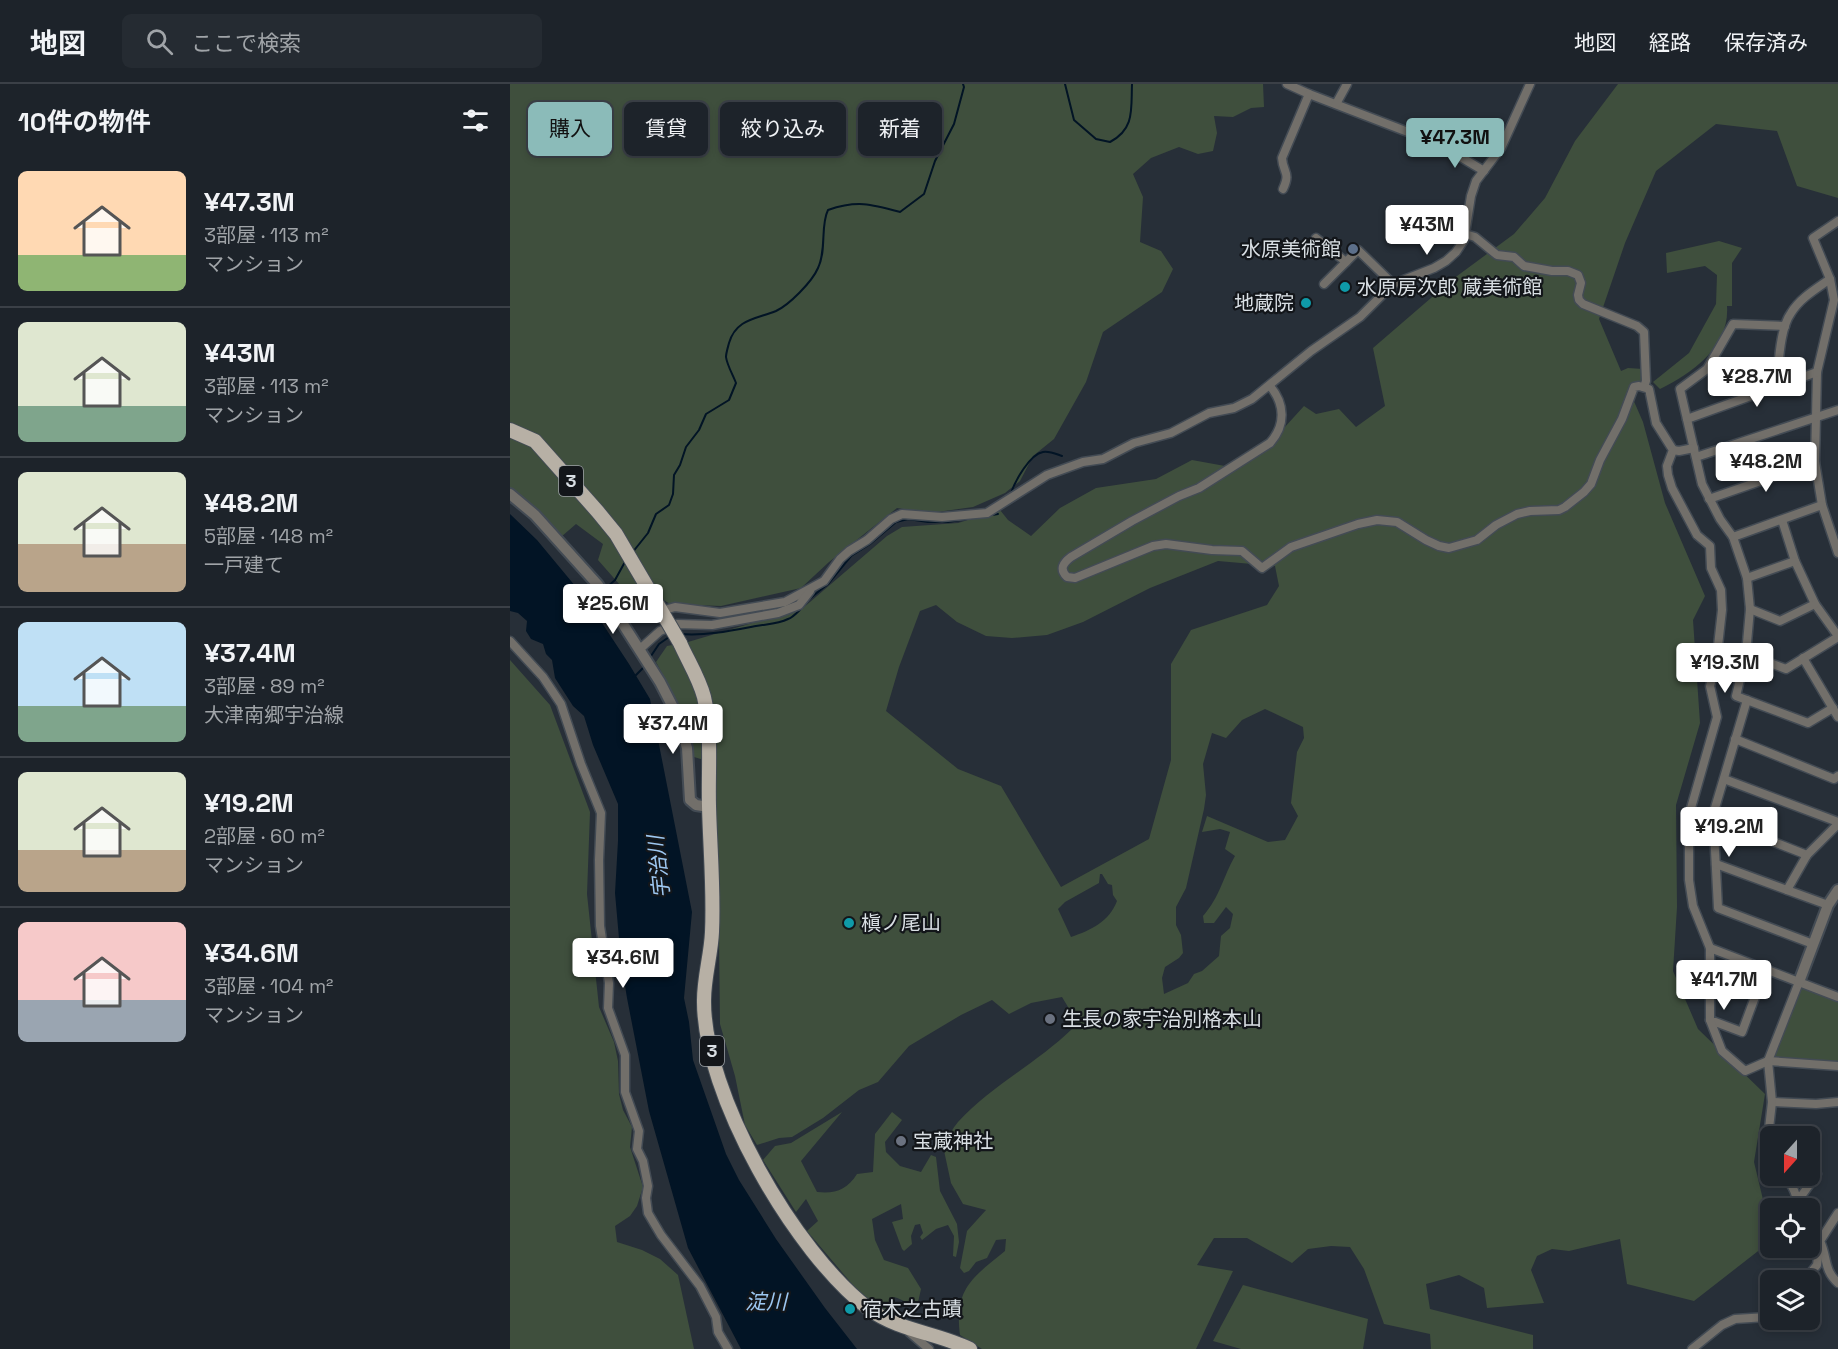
<!DOCTYPE html>
<html lang="ja">
<head>
<meta charset="utf-8">
<style>
	body { margin:0; font-family:"Space Grotesk","Noto Sans JP",sans-serif; background:#252b32; color:#f1f3f6; height:100vh; display:flex; flex-direction:column; font-size:22px; white-space:nowrap }
	* { box-sizing:border-box; margin:0 }
	p { font-size:20px; color:#a0a4a8 }
	.icon { flex:none; width:33px; height:33px; fill:none; stroke:currentColor; stroke-width:2; stroke-linecap:round; stroke-linejoin:round }
	.map { position:relative; flex:1; overflow:hidden }
	.details { display:flex; flex-direction:column; background:#1d232a; width:510px }
	.details>* { flex:none }
	.banner { position:absolute; left:18px; top:18px; width:570px; height:54px; display:flex; gap:12px }
	.needle { width:39px; rotate:201deg }
	.controls { position:absolute; left:1250px; top:1042px; display:grid; gap:12px }
	.controls a { display:grid; place-items:center; width:60px; height:60px; border-radius:9px; background:#1d232a; box-shadow:0 3px 9px #0003,0 0 0 2px #3b4047; font-size:30px }
	.price { position:absolute; translate:-50% -51px; padding:0 14px; border-radius:6px; background:#fff; color:#222; font-size:20px; line-height:39px; filter:drop-shadow(0 2px 3px #0008) }
	.price::after { content:''; position:absolute; left:50%; top:36px; width:18px; height:14px; margin-left:-9px; background:inherit; clip-path:polygon(0 0,100% 0,50% 100%) }
	.price.current { background:#8bbbb9; color:#111 }
	ul { padding:0; list-style:none }
	li { display:flex; align-items:center; gap:18px; height:150px; padding:0 18px }
	li+li { border-top:2px solid #3b4047 }
	li span { display:grid; place-items:center; flex:none; width:168px; height:120px; border-radius:9px; color:#555 }
	li>.icon { margin-inline-start:auto }
	span .icon { width:72px; height:72px; fill:#fffc; stroke-width:1 }
	li b { font-size:26px }
	h2 { display:flex; justify-content:space-between; align-items:center; height:72px; padding:0 18px; font-size:26px }
	.tag { padding:0 21px; border-radius:9px; background:#1d232a; box-shadow:0 3px 9px #0003,0 0 0 2px #3b4047; font-size:21px; line-height:54px }
	.tag.current { background:#8bbbb9; color:#111 }
	header { display:flex; align-items:center; gap:36px; box-sizing:border-box; height:84px; padding:0 30px; background:#1d232a; border-bottom:2px solid #3b4047 }
	header strong { font-size:28px }
	nav { display:flex; gap:33px; margin-inline-start:auto; font-size:21px }
	.search { width:420px; height:54px; background:#252b32; display:flex; align-items:center; gap:15px; box-sizing:border-box; padding:0 21px; border-radius:9px; color:#a0a4a8; font-size:22px }
	main { display:flex; flex:1; min-height:0 }
	.map>svg:first-child { display:block }
	.green { fill:#3f4f3d; fill-rule:evenodd }
	.water { fill:#021425 }
	.lines { fill:none; stroke-linecap:round; stroke-linejoin:round }
	.stream { stroke:#021425; stroke-width:2 }
	.minor-casing { stroke:#434b54; stroke-width:11 }
	.tertiary-casing { stroke:#434b54; stroke-width:14 }
	.primary-casing { stroke:#434b54; stroke-width:16 }
	.minor { stroke:#726f6a; stroke-width:8 }
	.tertiary { stroke:#726f6a; stroke-width:10 }
	.primary { stroke:#b7b0a5; stroke-width:14 }
	.primary-bridge-casing { stroke:#434b54; stroke-width:16; stroke-linecap:butt }
	.primary-bridge { stroke:#b7b0a5; stroke-width:14 }
	.service-dot { fill:#5c6f8a; stroke:#13161a; stroke-width:2 }
	.culture-dot { fill:#0f9aa8; stroke:#13161a; stroke-width:2 }
	.worship-dot { fill:#6b7280; stroke:#13161a; stroke-width:2 }
	.labels { text-anchor:middle; stroke-width:4.5; stroke-linejoin:round; paint-order:stroke }
	.shield { fill:#13161a; stroke:#9ea3a7; stroke-width:1.5 }
	.shield-label { font-size:18px; font-weight:bold; fill:#d9dfe4 }
	.poi-label { font-size:20px; fill:#d9dfe4; stroke:#13161a; text-anchor:start }
	.water-label { font-size:21px; font-style:italic; fill:#9dc7f1; stroke:#13161a }
</style>
</head>
<body>
<header>
<strong>地図</strong>
<div class="search"><svg class="icon" aria-label="search" viewBox="0 0 24 24"><circle cx="10" cy="10" r="6"/><path d="M15 15l6 6"/></svg>ここで検索</div>
<nav><a>地図</a><a>経路</a><a>保存済み</a></nav>
</header>
<main>
<section class="details">
<h2>10件の物件<svg class="icon" aria-label="filters" viewBox="0 0 24 24"><path d="M4 7h16M4 17h16"/><circle cx="9" cy="7" r="2"/><circle cx="15" cy="17" r="2"/></svg></h2>
<ul>
<li><span style="background:linear-gradient(#ffd9b3 70%,#8fb573 0)"><svg class="icon" aria-label="home" viewBox="0 0 24 24"><path d="M3 11l9-7 9 7M6 9v11h12V9"/></svg></span><div><b>¥47.3M</b><p>3部屋 · 113 m²</p><p>マンション</p></div></li>
<li><span style="background:linear-gradient(#dfe7d0 70%,#7fa58c 0)"><svg class="icon" aria-label="home" viewBox="0 0 24 24"><path d="M3 11l9-7 9 7M6 9v11h12V9"/></svg></span><div><b>¥43M</b><p>3部屋 · 113 m²</p><p>マンション</p></div></li>
<li><span style="background:linear-gradient(#dfe7d0 60%,#b9a48a 0)"><svg class="icon" aria-label="home" viewBox="0 0 24 24"><path d="M3 11l9-7 9 7M6 9v11h12V9"/></svg></span><div><b>¥48.2M</b><p>5部屋 · 148 m²</p><p>一戸建て</p></div></li>
<li><span style="background:linear-gradient(#bfe0f5 70%,#7fa58c 0)"><svg class="icon" aria-label="home" viewBox="0 0 24 24"><path d="M3 11l9-7 9 7M6 9v11h12V9"/></svg></span><div><b>¥37.4M</b><p>3部屋 · 89 m²</p><p>大津南郷宇治線</p></div></li>
<li><span style="background:linear-gradient(#dfe7d0 65%,#b9a48a 0)"><svg class="icon" aria-label="home" viewBox="0 0 24 24"><path d="M3 11l9-7 9 7M6 9v11h12V9"/></svg></span><div><b>¥19.2M</b><p>2部屋 · 60 m²</p><p>マンション</p></div></li>
<li><span style="background:linear-gradient(#f6c9c9 65%,#9aa5b1 0)"><svg class="icon" aria-label="home" viewBox="0 0 24 24"><path d="M3 11l9-7 9 7M6 9v11h12V9"/></svg></span><div><b>¥34.6M</b><p>3部屋 · 104 m²</p><p>マンション</p></div></li>
</ul>
</section>
<div class="map">
<svg width="1328" height="1265" viewBox="0 0 1328 1265">
	<rect width="100%" height="100%" fill="#272f38"/>
	<g class="green">
		<polygon points="0,0 753,0 754,23 741,24 723,33 704,32 707,49 703,67 688,70 669,63 641,74 623,90 633,113 630,158 651,167 663,185 652,208 593,248 576,298 544,355 523,372 510,397 495,409 463,423 420,429 387,424 319,478 291,504 211,522 160,520 147,512 124,517 88,476 93,460 66,440 51,453 0,414"/>
		<path d="M 1108,0 L 1328,0 L 1328,114 L 1287,102 L 1267,47 L 1206,40 L 1146,87 L 1115,159 L 1089,235 L 1111,287 L 1118,284 L 1133,285 L 1133,298 L 1121,299 L 1119,306 L 1133,338 L 1155,419 L 1195,512 L 1183,536 L 1190,639 L 1166,721 L 1167,823 L 1163,887 L 1188,945 L 1255,1010 L 1244,1078 L 1255,1124 L 1252,1164 L 1184,1217 L 1117,1200 L 1110,1155 L 1059,1167 L 1042,1165 L 1027,1172 L 1021,1186 L 1034,1219 L 977,1224 L 974,1204 L 949,1191 L 916,1200 L 920,1225 L 1023,1251 L 1023,1265 L 921,1265 L 920,1250 L 874,1240 L 854,1185 L 840,1163 L 821,1162 L 798,1165 L 782,1179 L 737,1154 L 704,1154 L 687,1181 L 723,1187 L 686,1265 L 472,1265 L 450,1251 C 444,1205 462,1194 495,1167 L 496,1155 L 486,1156 L 477,1174 L 466,1178 L 459,1187 L 454,1189 L 450,1184 L 457,1147 L 476,1126 L 453,1120 L 441,1099 L 433,1062 C 438,1054 442,1045 448,1038 C 481,1002 527,979 562,945 L 561,928 L 552,913 L 521,919 L 499,930 L 482,916 L 451,931 L 399,962 L 368,998 L 349,1006 L 313,1034 L 282,1053 L 269,1054 L 247,1061 L 235,1041 L 225,992 L 210,940 L 208,766 L 204,679 L 184,673 L 172,626 L 146,578 L 157,562 L 178,558 L 293,524 L 377,452 L 392,443 L 448,439 L 490,426 L 498,436 L 521,452 L 550,424 L 586,404 L 646,395 L 682,376 L 726,384 L 765,359 L 774,344 L 794,322 L 806,330 L 829,325 L 846,343 L 875,322 L 863,264 L 943,195 L 1004,150 L 1035,114 L 1065,57 ZM 708,477 L 765,482 L 769,502 L 757,521 L 681,546 L 661,580 L 661,676 L 639,755 L 551,803 L 491,702 L 448,685 L 376,627 L 389,583 L 410,527 L 426,521 L 447,538 L 476,552 L 502,554 L 537,551 L 573,538 L 640,504 ZM 755,625 L 793,643 L 794,654 L 787,668 L 781,719 L 788,732 L 775,756 L 758,758 L 697,732 L 692,748 L 710,745 L 720,748 L 715,765 L 725,772 C 713,793 710,813 693,832 L 694,839 L 704,839 L 716,823 L 723,830 L 720,844 L 711,852 L 709,872 L 692,887 L 684,890 L 678,899 L 654,910 L 652,894 L 655,883 L 669,874 L 673,869 L 671,851 L 666,841 L 666,823 L 676,804 L 694,725 L 696,711 L 693,680 L 702,649 L 716,654 L 732,636 ZM 590,790 L 592,790 L 598,800 L 602,801 L 603,811 L 607,817 C 599,838 581,846 561,853 L 548,825 L 555,818 L 589,799 Z"/>
		<path d="M 1209,157 L 1232,164 L 1222,179 L 1222,222 L 1217,222 C 1220,262 1183,289 1150,305 L 1143,298 L 1179,269 L 1206,220 L 1207,191 L 1195,182 L 1157,189 L 1156,169 Z"/>
		<polygon points="0,576 40,621 80,728 77,810 89,923 104,958 108,977 109,1010 113,1026 122,1043 120,1063 133,1103 127,1122 120,1132 105,1142 107,1158 132,1166 150,1175 168,1191 184,1265 0,1265"/>
		<polygon points="1294,903 1328,915 1328,980 1262,975 1291,905"/>
		<path d="M 332,1028 L 291,1077 L 307,1108 C 325,1110 337,1106 347,1090 L 363,1088 L 365,1050 L 382,1028 L 392,1036 L 375,1058 L 376,1068 L 390,1082 L 411,1088 L 421,1071 L 426,1073 L 430,1107 L 447,1140 L 449,1158 L 446,1173 L 443,1172 L 444,1152 L 438,1141 L 426,1145 L 412,1156 L 410,1153 L 413,1149 L 410,1140 L 405,1141 L 401,1152 L 402,1160 L 394,1167 L 392,1165 L 382,1138 L 393,1135 L 391,1120 L 362,1135 L 365,1156 L 374,1176 L 398,1184 L 411,1205 L 407,1223 C 398,1221 393,1215 384,1213 L 380,1224 L 380,1230 L 348,1207 L 297,1147 L 308,1137 L 296,1115 L 286,1128 L 253,1076 L 265,1062 L 281,1059 Z"/>
		<polygon points="733,1201 858,1235 853,1265 731,1265 703,1257"/>
	</g>
	<polygon class="water" points="0,430 27,456 66,503 63,505 71,515 75,513 119,580 140,615 182,828 174,914 179,938 183,976 216,1070 229,1096 266,1155 315,1224 347,1265 231,1265 178,1164 139,1027 117,914 111,877 105,809 108,757 108,720 83,661 74,632 63,622 45,594 42,576 36,570 33,560 21,555 16,547 17,537 8,529 0,527"/>
	<g class="lines">
		<g class="stream">
			<path d="M 555,0 L 564,36 L 586,55 L 600,58 C 625,45 621,25 622,0"/>
			<path d="M 501,409 C 505,397 520,370 533,368 C 540,367 546,370 552,372"/>
			<path d="M 122,469 L 138,449 L 146,430 L 159,421 L 163,410 L 164,391 L 170,381 L 176,363 L 189,346 L 196,330 L 219,316 L 226,299 C 223,291 217,281 216,273 C 216,269 218,263 219,259 C 226,235 246,235 266,227 C 279,221 302,198 308,184 C 317,165 310,142 318,126 C 347,116 361,120 390,128 L 414,110 L 425,77 L 444,40 L 454,3 L 453,0"/>
			<polyline points="95,505 105,496 116,476"/>
			<polyline points="298,516 318,500 341,472 360,460 386,438 398,435 418,438 438,438 488,430"/>
			<polyline points="76,519 89,510"/>
			<path d="M 170,550 C 196,552 220,547 246,542 C 257,540 268,540 278,535 C 284,533 288,527 293,523"/>
			<polyline points="139,575 149,560 159,553"/>
			<polyline points="124,593 135,582"/>
		</g>
		<defs>
			<g id="minor">
				<polyline points="777,0 799,10 924,58"/>
				<polyline points="826,20 837,0"/>
				<polyline points="929,60 974,87"/>
				<path d="M 773,105 C 781,88 773,89 772,74 L 799,10"/>
				<polyline points="1328,137 1303,154 1320,195 1324,216 1307,288 1305,378 1312,421 1328,469"/>
				<polyline points="955,150 965,153 987,171 1004,173 1014,182 1042,187 1058,187 1068,191 1071,199 1068,211 1069,216 1073,220 1127,242 1134,248 1136,297 1134,303"/>
				<polyline points="806,154 836,178"/>
				<polyline points="814,200 848,166 883,200"/>
				<polyline points="1275,242 1223,240 1197,285 1170,305 1192,400 1210,435 1223,453 1237,494 1240,525 1236,570 1226,612 1298,639 1323,624"/>
				<path d="M 760,302 C 775,320 776,341 760,359 L 689,404 L 669,412 L 622,437 L 561,473 C 553,479 549,485 557,493 L 565,494 L 643,462 L 656,460 L 702,466 L 732,467 L 752,484 L 781,463 L 848,440 L 867,436 L 887,438 L 916,456 L 929,462 L 939,464 L 967,456 L 986,441 L 1007,430 L 1020,427 L 1049,426 L 1055,423 L 1074,408 L 1081,400 L 1090,376 L 1112,335 L 1124,303 L 1129,302 L 1139,305 L 1146,339 L 1163,366 L 1157,382 L 1158,391 L 1162,404 L 1187,451 L 1200,462 L 1201,484 L 1211,506 L 1212,526 L 1206,580 L 1200,602 L 1207,633 L 1179,731 L 1179,796 L 1183,822 L 1200,864 L 1200,936 L 1232,948 L 1255,886"/>
				<path d="M 1266,303 C 1269,282 1269,246 1281,229 C 1290,214 1306,205 1320,195"/>
				<polyline points="1177,335 1307,288"/>
				<polyline points="1163,366 1169,367 1184,364"/>
				<polyline points="1186,373 1328,326"/>
				<polyline points="1199,415 1305,378"/>
				<polyline points="1272,436 1285,477 1305,520 1328,552"/>
				<polyline points="1223,453 1312,421"/>
				<polyline points="1237,494 1285,477"/>
				<polyline points="1240,525 1270,537 1305,520"/>
				<polyline points="151,527 165,523 210,529 275,518 314,497 330,475 339,467 357,456 381,435 392,430 432,433 477,429 537,391 573,378 593,375 624,359 661,349 699,329 724,324 742,315 801,267 850,233 883,200 924,184 936,177 946,168 954,156 961,112 966,97 991,64 1020,0"/>
				<polyline points="0,557 33,593 51,620 71,680 91,729 89,776 90,842 99,899 98,924 115,971 115,1008 129,1047 127,1065 133,1077 138,1102 136,1114 138,1129 151,1151 190,1202 206,1233 208,1248 218,1265"/>
				<polyline points="130,565 150,547 167,540 202,541 268,529 289,521 300,507"/>
				<polyline points="1236,570 1276,585 1328,553"/>
				<polyline points="1293,574 1328,633"/>
				<polyline points="1237,616 1205,724 1204,747 1208,824 1303,860"/>
				<polyline points="1225,655 1324,695 1328,692"/>
				<polyline points="1214,695 1328,738"/>
				<polyline points="1205,735 1297,771"/>
				<polyline points="1206,780 1318,821"/>
				<polyline points="1277,806 1297,771 1328,740"/>
				<polyline points="1200,864 1328,913"/>
				<polyline points="1200,936 1212,967 1235,987 1258,977 1328,982"/>
				<polyline points="1262,1018 1306,1020 1328,1018"/>
				<polyline points="1260,1084 1257,1082 1256,1071 1262,1018 1258,977 1289,898"/>
				<path d="M 1272,1092 C 1284,1100 1287,1112 1288,1125"/>
				<polyline points="1287,1118 1307,1090"/>
				<path d="M 1328,1129 L 1310,1157 C 1318,1174 1313,1185 1328,1199"/>
				<polyline points="1294,1197 1307,1181 1310,1157 1299,1145"/>
				<polyline points="398,1245 399,1248 419,1265"/>
				<polyline points="1182,1265 1212,1241 1225,1235 1257,1233 1260,1231"/>
			</g>
			<g id="tertiary">
				<polyline points="0,410 25,431 88,501 150,598 168,633 177,664 180,716 186,721 199,723"/>
				<polyline points="1289,898 1318,821 1328,806"/>
			</g>
			<g id="primary">
				<polyline points="0,346 25,357 88,428 106,450 156,535"/>
				<path d="M 170,559 C 178,577 189,594 194,613 C 202,648 198,686 199,722 C 200,764 204,806 202,848 C 201,871 194,893 194,916 C 193,1010 285,1169 359,1225 C 389,1247 428,1249 460,1265"/>
			</g>
		</defs>
		<use href="#minor" class="minor-casing"/>
		<use href="#tertiary" class="tertiary-casing"/>
		<use href="#primary" class="primary-casing"/>
		<use href="#minor" class="minor"/>
		<use href="#tertiary" class="tertiary"/>
		<use href="#primary" class="primary"/>
		<defs>
			<polyline id="primary-bridge" points="156,535 170,559"/>
		</defs>
		<use href="#primary-bridge" class="primary-bridge-casing"/>
		<use href="#primary-bridge" class="primary-bridge"/>
	</g>
	<circle class="service-dot" cx="843" cy="165" r="6"/>
	<g class="culture-dot">
		<circle cx="835" cy="203" r="6"/>
		<circle cx="796" cy="219" r="6"/>
		<circle cx="339" cy="839" r="6"/>
		<circle cx="340" cy="1225" r="6"/>
	</g>
	<g class="worship-dot">
		<circle cx="540" cy="935" r="6"/>
		<circle cx="391" cy="1057" r="6"/>
	</g>
	<g class="labels">
		<g class="shield">
			<rect x="49" y="382" width="24" height="30" rx="4.5"/>
			<rect x="190" y="952" width="24" height="30" rx="4.5"/>
		</g>
		<g class="shield-label">
			<text x="61" y="403">3</text>
			<text x="202" y="973">3</text>
		</g>
		<g class="poi-label">
			<text x="831" y="172" text-anchor="end">水原美術館</text>
			<text x="847" y="210">水原房次郎 蔵美術館</text>
			<text x="784" y="226" text-anchor="end">地蔵院</text>
			<text x="351" y="846">槇ノ尾山</text>
			<text x="552" y="942">生長の家宇治別格本山</text>
			<text x="403" y="1064">宝蔵神社</text>
			<text x="352" y="1232">宿木之古蹟</text>
		</g>
		<g class="water-label">
			<text transform="translate(149 783) rotate(-96)" y="7">宇治川</text>
			<text x="256" y="1225">淀川</text>
		</g>
	</g>
</svg>
<div class="controls">
<a><svg class="needle" viewBox="-14 -14 28 28"><path d="M0-13l5 13h-10z" fill="#e53935"/><path d="M0 13l5-13h-10z" fill="#a0a4a8"/></svg></a>
<a><svg class="icon" aria-label="locate" viewBox="0 0 24 24"><circle cx="12" cy="12" r="6"/><path d="M12 2v4M12 18v4M2 12h4M18 12h4"/></svg></a>
<a><svg class="icon" aria-label="layers" viewBox="0 0 24 24"><path d="M12 4l9 5-9 5-9-5zM3 14l9 5 9-5"/></svg></a>
</div>
<b class="price current" style="left:945px;top:85px">¥47.3M</b>
<b class="price" style="left:917px;top:172px">¥43M</b>
<b class="price" style="left:1247px;top:324px">¥28.7M</b>
<b class="price" style="left:1256px;top:409px">¥48.2M</b>
<b class="price" style="left:103px;top:551px">¥25.6M</b>
<b class="price" style="left:1215px;top:610px">¥19.3M</b>
<b class="price" style="left:163px;top:671px">¥37.4M</b>
<b class="price" style="left:1219px;top:774px">¥19.2M</b>
<b class="price" style="left:113px;top:905px">¥34.6M</b>
<b class="price" style="left:1214px;top:927px">¥41.7M</b>
<div class="banner">
<a class="tag current">購入</a>
<a class="tag">賃貸</a>
<a class="tag">絞り込み</a>
<a class="tag">新着</a>
</div>
</div>
</main>
</body>
</html>
